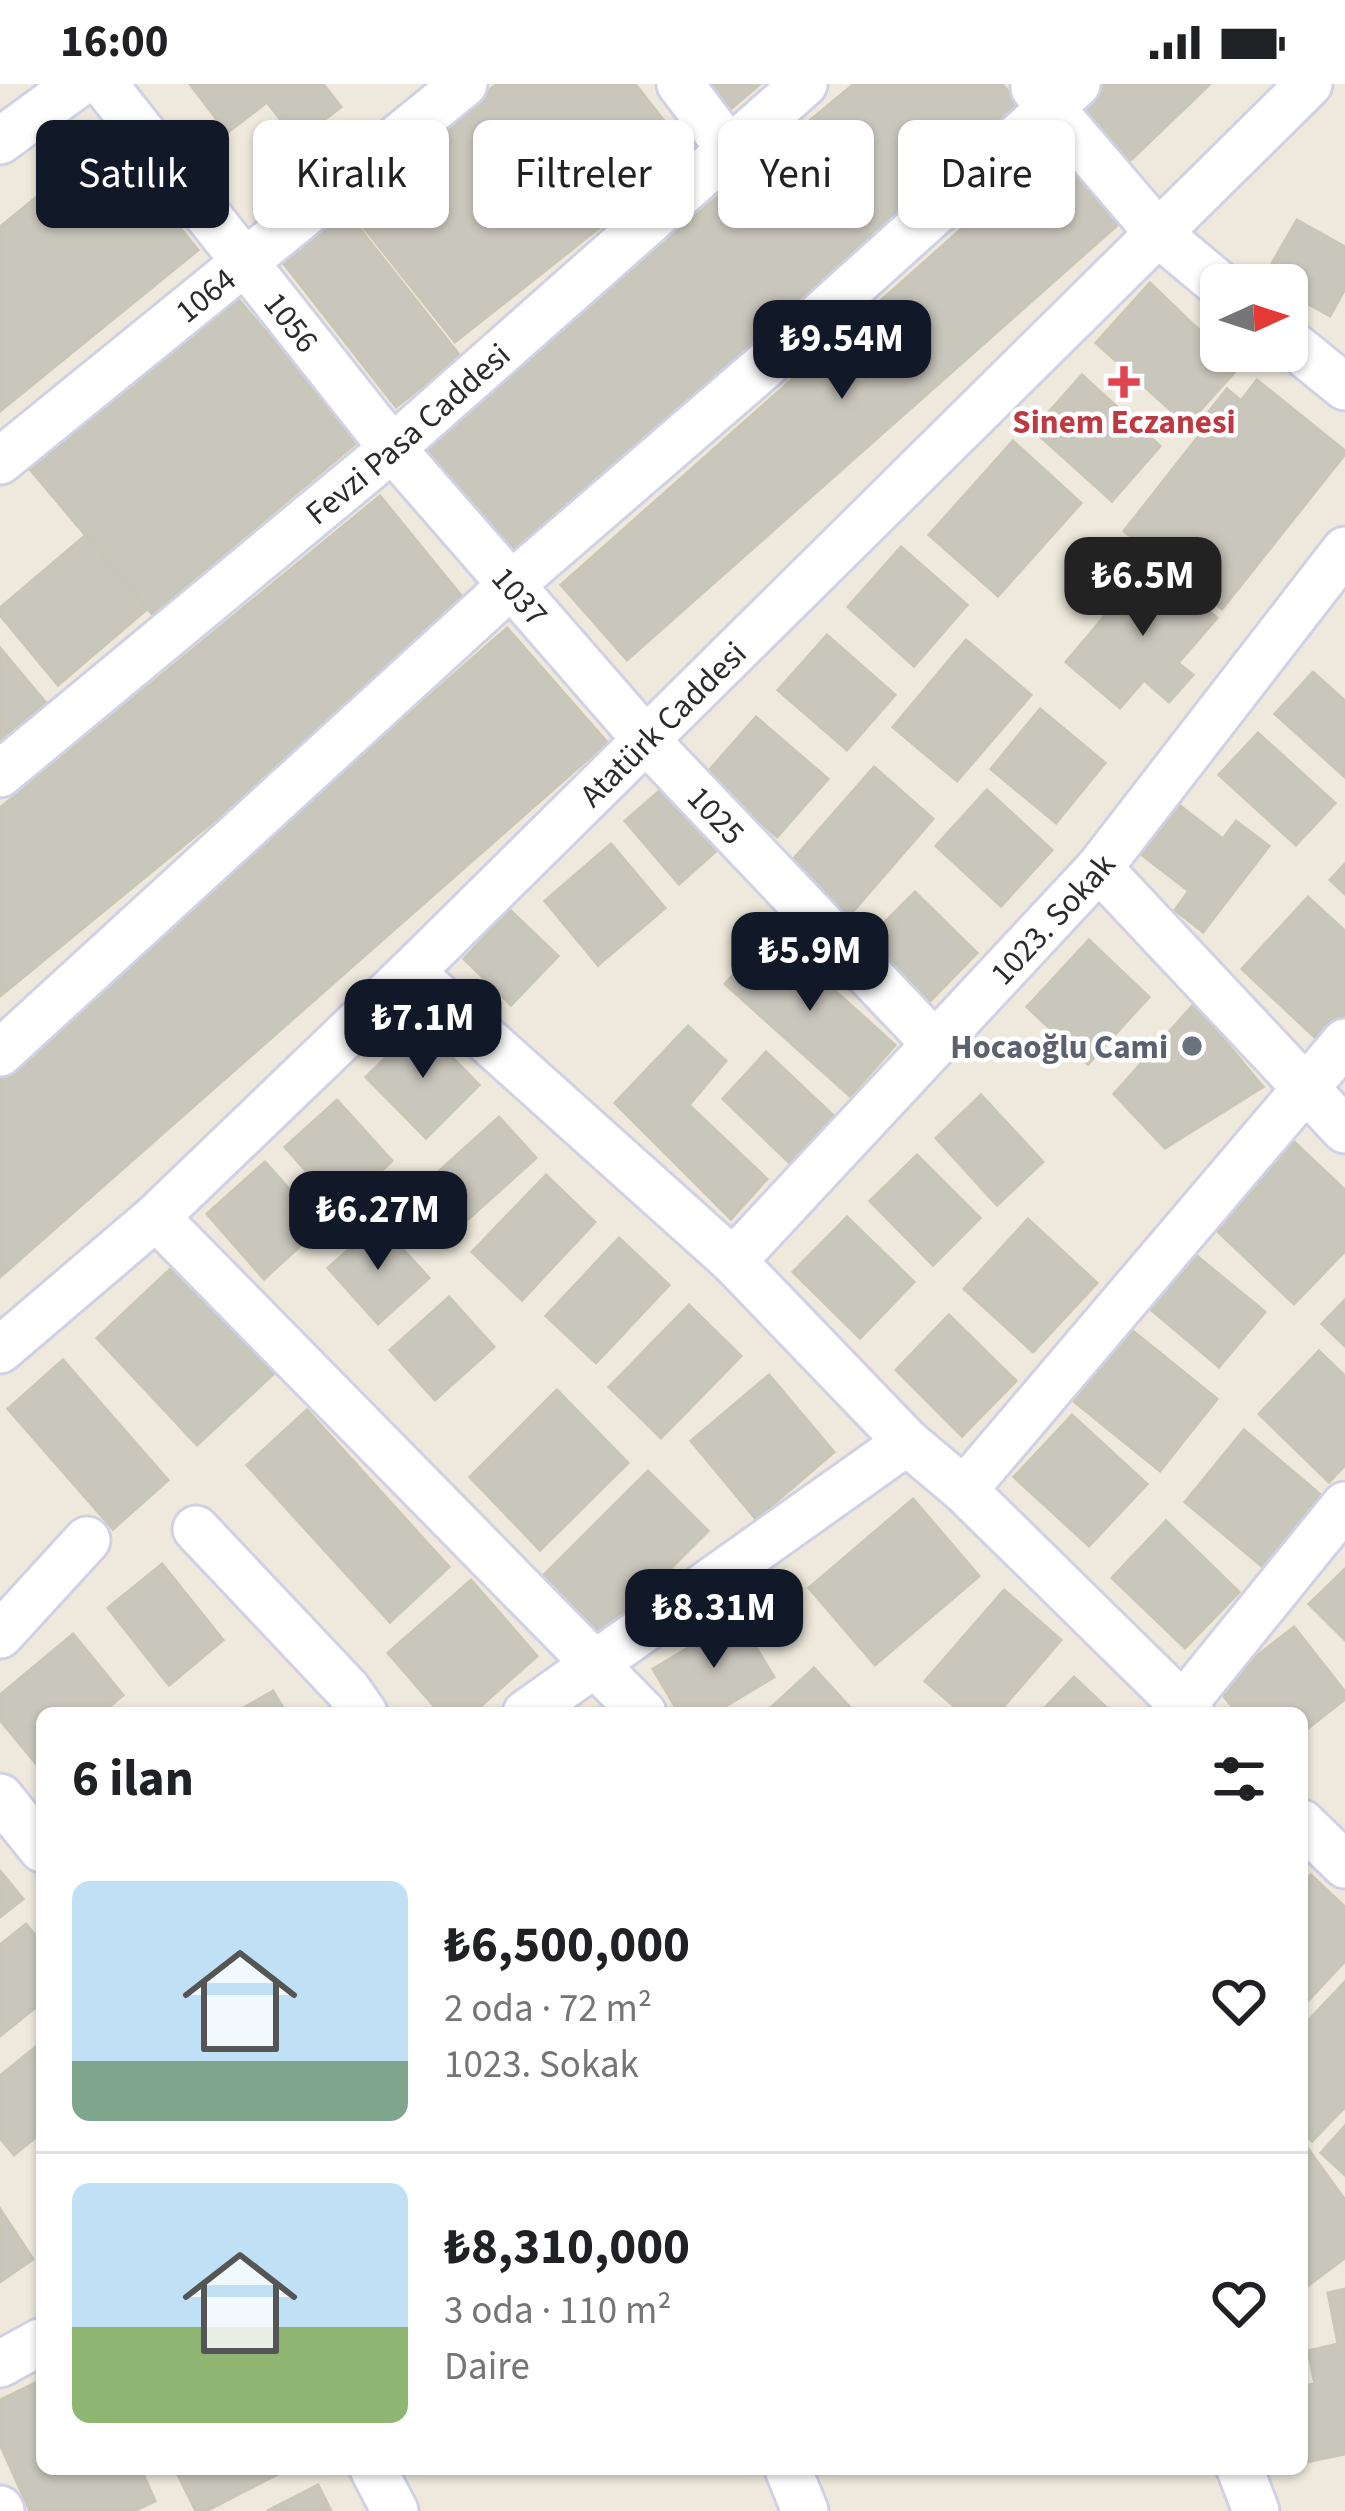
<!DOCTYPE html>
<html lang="tr">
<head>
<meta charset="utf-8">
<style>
	body { margin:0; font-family:"Source Sans 3",sans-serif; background:#f6f6f6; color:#202124; height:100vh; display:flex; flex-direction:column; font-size:45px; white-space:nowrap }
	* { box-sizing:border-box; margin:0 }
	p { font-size:39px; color:#757577 }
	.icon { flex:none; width:66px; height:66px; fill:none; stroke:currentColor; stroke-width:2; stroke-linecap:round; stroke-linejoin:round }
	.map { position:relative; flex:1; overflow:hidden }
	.sheet { position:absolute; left:36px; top:1623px; width:1272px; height:768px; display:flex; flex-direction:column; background:#fff; border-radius:18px; box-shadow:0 3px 9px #0004 }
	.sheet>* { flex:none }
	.hud { position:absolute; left:36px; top:36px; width:1275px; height:108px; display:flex; gap:24px }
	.needle { width:78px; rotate:87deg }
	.tools { position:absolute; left:1200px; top:180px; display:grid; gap:24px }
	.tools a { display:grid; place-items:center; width:108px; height:108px; border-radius:18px; background:#fff; box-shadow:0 3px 9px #0004; font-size:60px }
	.price { position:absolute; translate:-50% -102px; padding:0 27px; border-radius:24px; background:#111827; color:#fff; font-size:39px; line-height:78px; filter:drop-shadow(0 3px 6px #0008) }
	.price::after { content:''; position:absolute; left:50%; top:72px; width:36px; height:27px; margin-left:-18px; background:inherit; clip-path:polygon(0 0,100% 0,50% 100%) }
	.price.on { background:#222; color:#fff }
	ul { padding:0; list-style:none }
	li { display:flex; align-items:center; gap:36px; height:300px; padding:0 36px }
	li+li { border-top:3px solid #e0e0e0 }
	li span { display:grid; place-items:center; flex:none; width:336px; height:240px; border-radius:18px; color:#555 }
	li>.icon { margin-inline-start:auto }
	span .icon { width:144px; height:144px; fill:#fffc; stroke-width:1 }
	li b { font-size:51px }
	h2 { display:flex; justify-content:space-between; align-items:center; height:144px; padding:0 36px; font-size:51px }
	.chip { padding:0 42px; border-radius:18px; background:#fff; box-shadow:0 3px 9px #0004; font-size:42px; line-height:108px }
	.chip.on { background:#111827; color:#fff }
	.status { display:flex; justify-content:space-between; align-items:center; height:84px; padding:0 60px; background:#fff; direction:ltr }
	.status svg { height:33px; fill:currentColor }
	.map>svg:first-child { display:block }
	.building { fill:#c9c6bc; stroke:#c9c6b5; stroke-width:3 }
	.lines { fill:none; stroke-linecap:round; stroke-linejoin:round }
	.minor-casing { stroke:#d1d1e5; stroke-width:51 }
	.minor { stroke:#fff; stroke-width:45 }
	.health-dot { fill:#e0444e; stroke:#fff; stroke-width:4.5 }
	.worship-dot { fill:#6b7280; stroke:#fff; stroke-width:4.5 }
	.labels { text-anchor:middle; stroke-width:9; stroke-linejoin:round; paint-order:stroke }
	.street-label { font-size:33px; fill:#2b2b2b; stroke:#fff }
	.health-label { font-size:33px; font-weight:bold; fill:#be3a42; stroke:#fff }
	.worship-label { font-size:33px; font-weight:bold; fill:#5b616d; stroke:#fff; text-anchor:end }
</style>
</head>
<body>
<div class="status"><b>16:00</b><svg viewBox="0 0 49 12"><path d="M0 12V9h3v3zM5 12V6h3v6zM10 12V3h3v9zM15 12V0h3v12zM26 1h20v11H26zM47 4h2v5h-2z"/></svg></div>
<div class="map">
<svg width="1345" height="2427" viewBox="0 0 1345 2427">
	<rect width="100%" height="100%" fill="#eee9dc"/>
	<g class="building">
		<polygon points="190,0 323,0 341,23 297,57 267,18 227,49"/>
		<polygon points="497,0 635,0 691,71 455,258 346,121"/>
		<polygon points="706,0 760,0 728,27"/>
		<polygon points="854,0 1002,0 1033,37 510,470 419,360"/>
		<polygon points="1096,0 1210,0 1116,90 1062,33"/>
		<polygon points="108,55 198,166 0,327 0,143"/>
		<polygon points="1057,60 1123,136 627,576 561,501"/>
		<polygon points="345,126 460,272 396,323 281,176"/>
		<polygon points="1297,136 1345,163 1345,205 1330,232 1287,208 1287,201 1275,201 1263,195"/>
		<polygon points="1150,199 1221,267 1240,282 1187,341 1096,259"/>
		<polygon points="233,209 358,357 152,530 28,383"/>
		<polygon points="1082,291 1160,362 1112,417 1033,346"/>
		<polygon points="1257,296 1345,367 1345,370 1222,525 1124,447 1209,339 1203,335 1227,305 1241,317"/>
		<polygon points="1013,357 1081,419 998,512 929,451"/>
		<polygon points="380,412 472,525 0,912 0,724"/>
		<polygon points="86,451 147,525 58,601 0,531 0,524"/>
		<polygon points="901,463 967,521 914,582 848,523"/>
		<polygon points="1150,478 1217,534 1178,579 1193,591 1169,618 1144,596 1120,624 1066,578"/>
		<polygon points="507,544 607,658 0,1193 0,990"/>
		<polygon points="827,551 895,611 847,666 778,606"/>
		<polygon points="966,556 1031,611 957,697 893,643"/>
		<polygon points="0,564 46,619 0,658"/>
		<polygon points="1313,588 1345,617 1345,693 1275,630"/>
		<polygon points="1040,625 1105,679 1056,739 991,685"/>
		<polygon points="756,633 828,695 777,753 706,690"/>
		<polygon points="1258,649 1335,719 1296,761 1219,691"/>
		<polygon points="874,683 933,735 849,832 789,780"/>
		<polygon points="664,703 718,765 679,800 625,737"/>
		<polygon points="987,706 1052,766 1001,822 936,762"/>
		<polygon points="1180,722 1223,755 1236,737 1269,762 1203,848 1175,826 1189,807 1142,771"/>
		<polygon points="611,760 665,824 598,881 545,817"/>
		<polygon points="1345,780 1345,810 1330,796"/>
		<polygon points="915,808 977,869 928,919 866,857"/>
		<polygon points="1308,813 1345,847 1345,931 1320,958 1242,885"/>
		<polygon points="510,826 558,872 511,921 464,875"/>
		<polygon points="771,849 895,961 850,1012 725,900"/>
		<polygon points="1089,856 1149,913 1088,980 1027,923"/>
		<polygon points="1194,920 1263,1003 1165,1064 1114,1010"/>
		<polygon points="420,940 479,1001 426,1054 366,993"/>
		<polygon points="688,942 726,977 689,1021 767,1095 731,1135 615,1019"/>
		<polygon points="766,968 836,1034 792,1081 723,1015"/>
		<polygon points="981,1011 1043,1078 997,1121 936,1054"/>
		<polygon points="337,1016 392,1077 340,1125 285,1063"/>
		<polygon points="499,1033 536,1074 446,1155 409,1114"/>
		<polygon points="1290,1054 1345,1106 1345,1167 1294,1220 1210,1140"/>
		<polygon points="917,1071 980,1134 933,1181 870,1117"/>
		<polygon points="265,1078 322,1142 264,1195 207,1130"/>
		<polygon points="546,1091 595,1138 522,1216 472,1168"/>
		<polygon points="847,1133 914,1198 860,1254 793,1188"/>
		<polygon points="1028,1135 1097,1199 1033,1268 964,1205"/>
		<polygon points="379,1139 429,1194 378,1240 328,1184"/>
		<polygon points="619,1154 669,1201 596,1279 546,1232"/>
		<polygon points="1187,1164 1265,1228 1219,1283 1142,1218"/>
		<polygon points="181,1175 281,1283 197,1361 97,1254"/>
		<polygon points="449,1213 494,1263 435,1316 390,1266"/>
		<polygon points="1345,1216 1345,1262 1322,1240"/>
		<polygon points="689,1221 741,1272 661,1354 609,1303"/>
		<polygon points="949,1231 1016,1297 962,1352 896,1286"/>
		<polygon points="1129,1244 1217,1315 1160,1387 1071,1315"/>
		<polygon points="1319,1267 1345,1292 1345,1381 1329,1398 1259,1330"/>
		<polygon points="63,1276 168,1396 113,1445 8,1325"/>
		<polygon points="769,1291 834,1368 756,1435 691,1357"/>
		<polygon points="557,1306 628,1379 540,1466 470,1393"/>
		<polygon points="307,1326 449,1483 390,1538 247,1381"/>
		<polygon points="1072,1331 1147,1400 1089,1462 1014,1393"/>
		<polygon points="1244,1346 1323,1413 1264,1484 1185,1418"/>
		<polygon points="648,1387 708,1447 601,1554 542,1493"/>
		<polygon points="913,1415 979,1492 875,1581 809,1504"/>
		<polygon points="1166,1437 1239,1508 1185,1564 1112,1494"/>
		<polygon points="162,1480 223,1556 169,1601 108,1524"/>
		<polygon points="1345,1485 1345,1556 1309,1520"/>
		<polygon points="471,1496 537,1572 473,1629 440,1629 388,1569"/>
		<polygon points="1004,1506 1061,1556 998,1629 962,1629 925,1597"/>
		<polygon points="738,1534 774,1593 714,1629 679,1629 653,1585"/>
		<polygon points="1294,1543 1345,1608 1345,1615 1302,1649 1302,1629 1237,1629 1217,1603"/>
		<polygon points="73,1550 123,1611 102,1629 42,1629 42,1679 38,1682 0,1636 0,1611"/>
		<polygon points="814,1584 855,1629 765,1629"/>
		<polygon points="1074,1593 1112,1629 1040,1629"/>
		<polygon points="273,1607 286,1629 235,1629"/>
		<polygon points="0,1787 23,1815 0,1833"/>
		<polygon points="1311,1791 1345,1823 1345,1877 1302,1923 1302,1801"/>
		<polygon points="26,1840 42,1860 42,1918 0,1952 0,1861"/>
		<polygon points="1345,1898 1345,2023 1312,2057 1302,2047 1302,1943"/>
		<polygon points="42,1958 42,2048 14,2071 0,2054 0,1992"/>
		<polygon points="1345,2042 1345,2091 1321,2069"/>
		<polygon points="1308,2065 1345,2116 1345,2174 1302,2206 1302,2070"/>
		<polygon points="0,2125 33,2175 0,2198"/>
		<polygon points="1345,2205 1345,2370 1302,2379 1302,2302 1315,2300 1308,2267 1338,2260 1328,2209"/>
		<polygon points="42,2296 42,2385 141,2385 155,2417 134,2427 30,2427 0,2360 0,2316"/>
		<polygon points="175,2385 288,2385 206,2427 196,2427"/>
		<polygon points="318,2401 331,2427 267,2427"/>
	</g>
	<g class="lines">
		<defs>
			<g id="minor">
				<path id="s1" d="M 104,0 L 392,364 L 647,657 L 934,959"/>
				<polyline points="680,0 730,66"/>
				<polyline points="1034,4 1159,150 1221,202"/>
				<polyline points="0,57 78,0"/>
				<polyline points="1287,256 1345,303"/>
				<path id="s2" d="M 0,377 L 464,0"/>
				<path id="s3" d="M 0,690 L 381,374 L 804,0"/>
				<polyline points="1099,784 1345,1046"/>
				<polyline points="411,888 733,1177 907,1358 964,1406 1191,1629"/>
				<polyline points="0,969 511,501 762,284 1077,0"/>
				<polyline points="156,1133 643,1629"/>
				<path id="s4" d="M 733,1177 L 1099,784 L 1345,466"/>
				<path id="s5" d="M 0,1266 L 156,1133 L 411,888 L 1309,0"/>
				<polyline points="964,1406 1345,958"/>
				<polyline points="196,1445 348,1606 364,1629"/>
				<polyline points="0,1551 87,1456"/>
				<polyline points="1183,1621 1345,1421"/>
				<polyline points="526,1629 907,1358"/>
				<polyline points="0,1713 42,1765"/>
				<polyline points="1302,1739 1345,1781"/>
				<polyline points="0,2280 42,2257"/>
				<polyline points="373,2385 395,2427"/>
				<polyline points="788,2385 805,2427"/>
				<polyline points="1240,2385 1256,2427"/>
				<polyline points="0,2425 1,2427"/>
			</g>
		</defs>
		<use href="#minor" class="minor-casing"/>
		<use href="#minor" class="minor"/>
	</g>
	<path class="health-dot" d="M1118 280h12v12h12v12h-12v12h-12v-12h-12v-12h12z"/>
	<circle class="worship-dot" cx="1192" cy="962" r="12"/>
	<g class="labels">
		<g class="street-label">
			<text dy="12" stroke="none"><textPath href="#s2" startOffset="264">1064</textPath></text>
			<text dy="12" stroke="none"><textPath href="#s1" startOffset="303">1056</textPath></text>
			<text dy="12" stroke="none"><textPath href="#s3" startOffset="531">Fevzi Pasa Caddesi</textPath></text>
			<text dy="12" stroke="none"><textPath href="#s1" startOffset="660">1037</textPath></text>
			<text dy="12" stroke="none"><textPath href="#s5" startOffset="912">Atatürk Caddesi</textPath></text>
			<text dy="12" stroke="none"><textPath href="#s1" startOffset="954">1025</textPath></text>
			<text dy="12" stroke="none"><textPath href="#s4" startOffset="468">1023. Sokak</textPath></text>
		</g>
		<g class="health-label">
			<text x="1124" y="349">Sinem Eczanesi</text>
		</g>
		<g class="worship-label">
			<text x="1168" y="974">Hocaoğlu Cami</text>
		</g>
	</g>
</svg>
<div class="tools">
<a><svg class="needle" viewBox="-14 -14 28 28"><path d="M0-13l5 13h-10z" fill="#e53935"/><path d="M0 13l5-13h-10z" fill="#757577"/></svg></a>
</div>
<b class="price" style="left:842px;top:318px">₺9.54M</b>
<b class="price on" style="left:1143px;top:555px">₺6.5M</b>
<b class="price" style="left:810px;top:930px">₺5.9M</b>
<b class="price" style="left:423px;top:997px">₺7.1M</b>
<b class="price" style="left:378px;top:1189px">₺6.27M</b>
<b class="price" style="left:714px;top:1587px">₺8.31M</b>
<div class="hud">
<a class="chip on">Satılık</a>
<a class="chip">Kiralık</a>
<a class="chip">Filtreler</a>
<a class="chip">Yeni</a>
<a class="chip">Daire</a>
</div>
<section class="sheet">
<h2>6 ilan<svg class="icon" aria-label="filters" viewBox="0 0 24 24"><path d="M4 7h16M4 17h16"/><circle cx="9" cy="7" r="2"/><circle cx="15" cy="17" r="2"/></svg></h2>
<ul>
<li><span style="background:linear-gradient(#bfe0f5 75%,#7fa58c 0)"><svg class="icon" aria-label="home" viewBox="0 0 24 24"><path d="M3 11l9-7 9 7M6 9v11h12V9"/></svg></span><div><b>₺6,500,000</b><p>2 oda · 72 m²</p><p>1023. Sokak</p></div><svg class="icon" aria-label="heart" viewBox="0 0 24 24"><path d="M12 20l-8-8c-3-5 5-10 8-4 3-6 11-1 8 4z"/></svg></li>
<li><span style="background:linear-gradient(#bfe0f5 60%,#8fb573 0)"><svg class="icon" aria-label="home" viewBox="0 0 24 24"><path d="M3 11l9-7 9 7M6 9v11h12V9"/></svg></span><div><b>₺8,310,000</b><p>3 oda · 110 m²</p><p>Daire</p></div><svg class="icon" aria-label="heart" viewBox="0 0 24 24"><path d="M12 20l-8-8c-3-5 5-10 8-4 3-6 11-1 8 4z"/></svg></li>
</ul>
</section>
</div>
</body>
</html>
